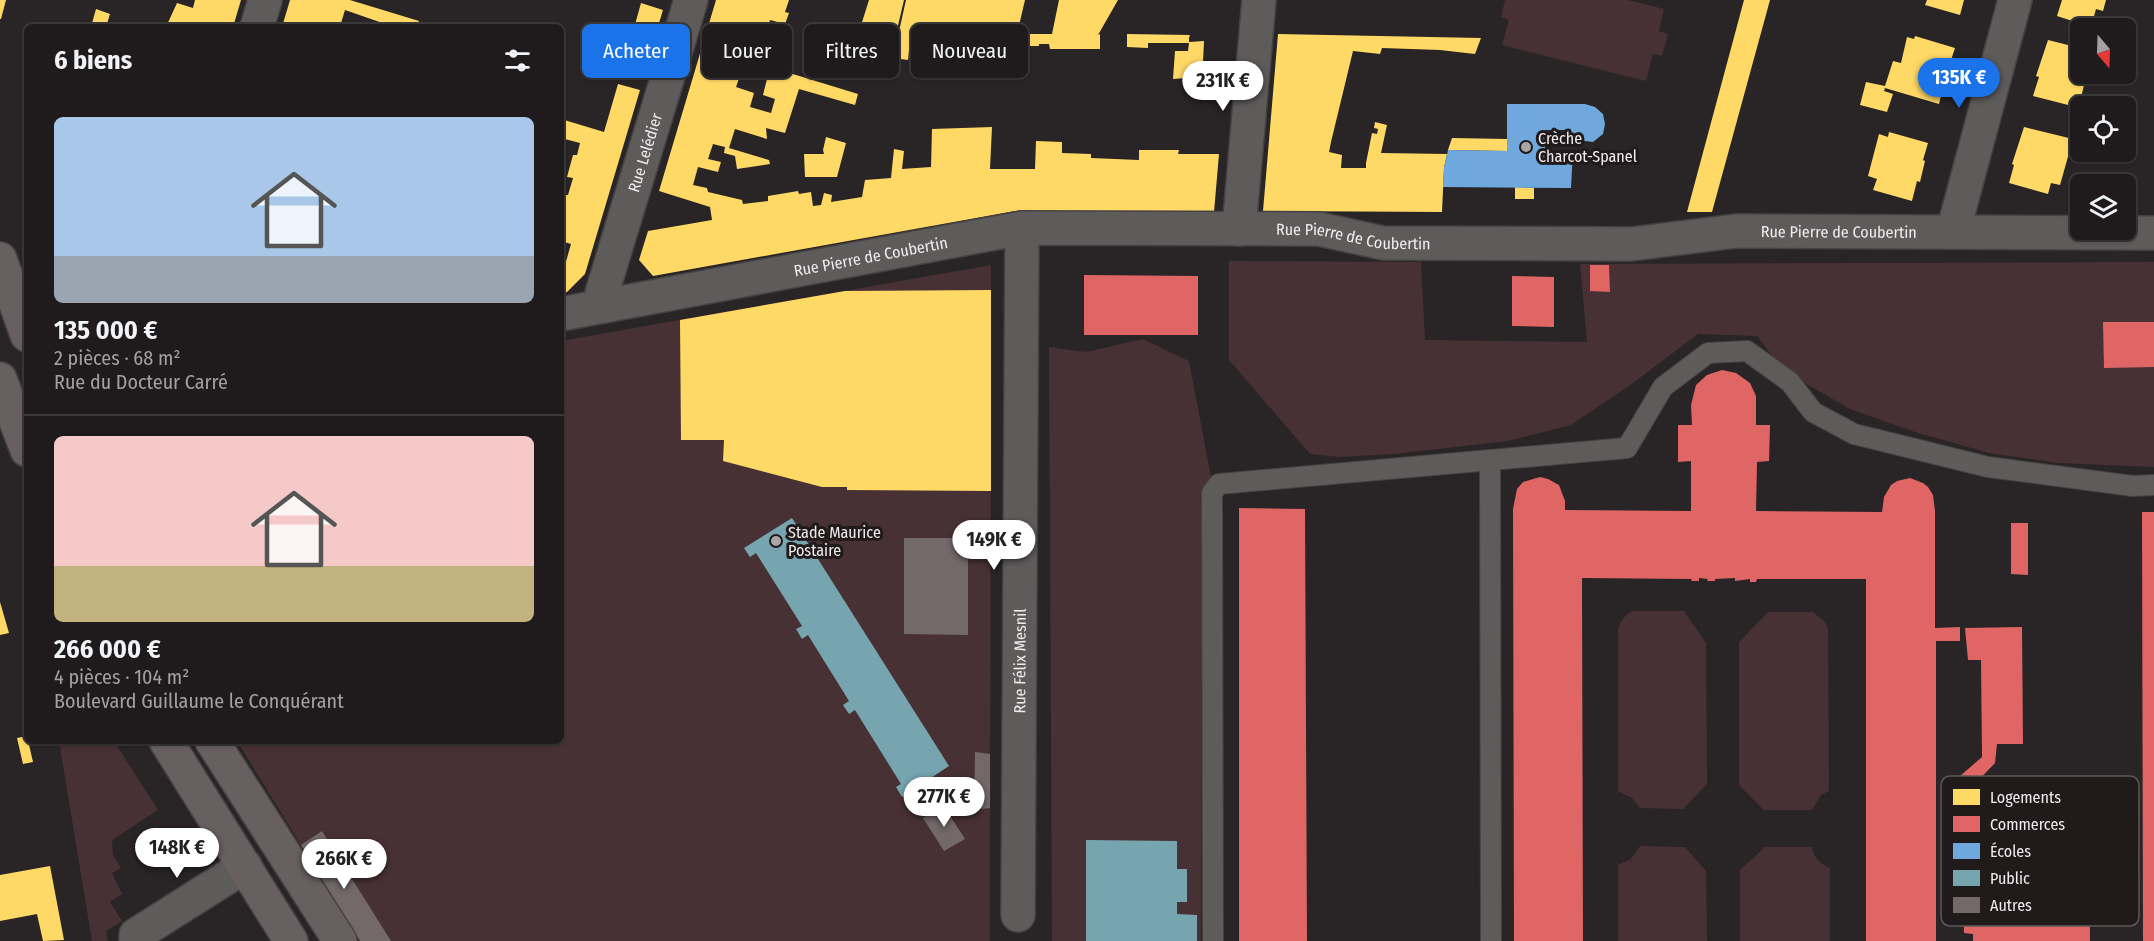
<!DOCTYPE html>
<html lang="fr">
<head>
<meta charset="utf-8">
<style>
	body { margin:0; font-family:"Fira Sans Condensed",sans-serif; background:#272425; color:#f1f3f6; height:100vh; display:flex; flex-direction:column; font-size:22px; white-space:nowrap }
	* { box-sizing:border-box; margin:0 }
	p { font-size:20px; color:#a1a1a3 }
	.icon { flex:none; width:33px; height:33px; fill:none; stroke:currentColor; stroke-width:2; stroke-linecap:round; stroke-linejoin:round }
	.map { position:relative; flex:1; overflow:hidden }
	.side { position:absolute; left:24px; top:24px; width:540px; height:720px; display:flex; flex-direction:column; background:#1f1b1c; border-radius:9px; box-shadow:0 2px 4px #0004,0 0 0 2px #3c393b }
	.side>* { flex:none }
	.banner { position:absolute; left:582px; top:24px; width:570px; height:54px; display:flex; gap:12px }
	.needle { width:39px; rotate:161deg }
	.fabs { position:absolute; left:2070px; top:18px; display:grid; gap:12px }
	.fabs a { display:grid; place-items:center; width:66px; height:66px; border-radius:9px; background:#1f1b1c; box-shadow:0 2px 4px #0004,0 0 0 2px #3c393b; font-size:30px }
	.price { position:absolute; translate:-50% -51px; padding:0 14px; border-radius:21px; background:#fff; color:#222; font-size:20px; line-height:39px; filter:drop-shadow(0 2px 3px #0008) }
	.price::after { content:''; position:absolute; left:50%; top:36px; width:18px; height:14px; margin-left:-9px; background:inherit; clip-path:polygon(0 0,100% 0,50% 100%) }
	.price.active { background:#1a73e8; color:#fff }
	ul { padding:0; list-style:none }
	li { display:grid; align-content:center; gap:12px; height:318px; padding:0 30px }
	li+li { border-top:2px solid #3c393b }
	li span { display:grid; place-items:center; height:186px; border-radius:9px; color:#555 }
	li>.icon { margin-inline-start:auto }
	span .icon { width:108px; height:108px; fill:#fffc; stroke-width:1 }
	li b { font-size:26px }
	h2 { display:flex; justify-content:space-between; align-items:center; height:72px; padding:0 30px; font-size:26px }
	.pill { padding:0 21px; border-radius:9px; background:#1f1b1c; box-shadow:0 2px 4px #0004,0 0 0 2px #3c393b; font-size:21px; line-height:54px }
	.pill.active { background:#1a73e8; color:#fff }
	.map>svg:first-child { display:block }
	.green { fill:#483135 }
	.homes { fill:#ffd966 }
	.shops { fill:#e06666 }
	.schools { fill:#6fa8dc }
	.public { fill:#76a5af }
	.building { fill:#73696a }
	.lines { fill:none; stroke-linecap:round; stroke-linejoin:round }
	.service-casing { stroke:#464243; stroke-width:22 }
	.minor-casing { stroke:#464243; stroke-width:36 }
	.primary-casing { stroke:#464243; stroke-width:36 }
	.service { stroke:#5e5b5b; stroke-width:20 }
	.minor { stroke:#5e5b5b; stroke-width:33 }
	.primary { stroke:#675f60; stroke-width:33 }
	.poi-dot { fill:#aaa5a6; stroke:#201a1b; stroke-width:2 }
	.labels { text-anchor:middle; stroke-width:6; stroke-linejoin:round; paint-order:stroke }
	.poi-label { font-size:16px; fill:#f0ebec; stroke:#201a1b; text-anchor:start }
	.street-label { font-size:16px; fill:#f0ebec; stroke:#201a1b }
	.key { fill:#201a1b; stroke:#5e595a; stroke-width:1.5 }
	.key-label { font-size:16px; fill:#f0ebec }
</style>
</head>
<body>
<div class="map">
<svg width="2154" height="941" viewBox="0 0 2154 941">
	<rect width="100%" height="100%" fill="#292425"/>
	<g class="green">
		<polygon points="1505,0 1628,0 1664,9 1659,31 1668,34 1662,56 1653,54 1646,81 1502,45 1509,20 1501,17"/>
		<polygon points="1229,261 1421,262 1425,340 1587,342 1580,264 2154,262 2154,467 2059,463 1989,453 1915,432 1850,409 1796,378 1773,357 1757,336 1698,334 1633,383 1571,425 1508,441 1394,454 1339,457 1310,454 1229,360"/>
		<polygon points="991,265 990,941 360,941 237,741 561,741 561,341"/>
		<polygon points="1143,339 1189,361 1211,477 1202,493 1201,941 1052,941 1049,347 1086,352"/>
		<path d="M 1632,611 L 1684,611 L 1706,643 L 1707,784 L 1683,809 L 1640,808 L 1632,798 L 1618,791 L 1618,632 C 1620,621 1623,617 1632,611 Z"/>
		<polygon points="1768,612 1813,612 1825,622 1828,629 1829,791 1821,795 1812,810 1764,810 1739,785 1739,642"/>
		<polygon points="59,741 114,741 158,810 112,840 113,855 121,868 112,873 122,894 110,902 122,921 106,931 108,941 92,941"/>
		<polygon points="1640,846 1685,847 1706,871 1707,941 1618,941 1618,865 1631,859"/>
		<path d="M 1765,847 L 1812,847 C 1814,858 1820,864 1830,868 L 1830,941 L 1740,941 L 1740,870 Z"/>
	</g>
	<g class="homes">
		<polygon points="0,0 6,0 1,19 0,19"/>
		<polygon points="195,0 241,0 233,27 166,27 177,3 193,8"/>
		<polygon points="290,0 350,0 419,21 417,27 394,27 345,10 341,23 353,27 282,27"/>
		<polygon points="716,0 789,0 785,12 789,13 785,24 770,20 766,34 775,36 769,67 758,64 753,80 740,76 736,87 754,93 750,107 771,113 775,99 763,95 770,67 858,94 855,105 799,89 785,133 766,128 767,139 735,129 729,148 769,160 770,164 737,169 735,156 724,153 725,147 713,144 708,159 721,162 718,172 698,167 693,185 707,188 708,192 742,200 743,204 768,201 768,196 798,191 799,194 811,192 813,206 821,205 824,193 832,195 831,202 862,197 865,180 891,178 894,149 904,151 902,169 931,167 932,129 992,127 990,169 1035,169 1036,141 1062,142 1062,153 1091,154 1091,158 1139,160 1139,150 1179,150 1178,154 1219,154 1214,212 1015,211 653,276 639,260 648,231 712,220 710,207 659,191"/>
		<polygon points="869,0 904,0 888,68 876,65 883,43 858,35"/>
		<polygon points="906,0 1025,0 1017,34 1052,34 1059,0 1118,0 1098,35 1100,34 1100,49 1050,49 1049,44 1039,44 1039,46 996,46 996,34 936,35 935,50 909,50 908,60 893,58"/>
		<polygon points="1744,0 1770,0 1712,212 1687,212"/>
		<polygon points="1927,0 1964,0 1960,15 1925,5"/>
		<polygon points="2062,0 2106,0 2103,11 2096,9 2091,27 2057,16"/>
		<polygon points="641,3 663,10 652,46 631,39"/>
		<polygon points="96,9 110,14 106,27 91,27"/>
		<polygon points="1127,34 1190,35 1189,38 1189,42 1204,41 1203,62 1220,63 1219,81 1186,78 1173,79 1175,51 1188,51 1189,43 1148,43 1148,48 1127,47"/>
		<polygon points="1278,34 1481,38 1475,54 1440,50 1382,48 1380,54 1353,51 1331,142 1329,152 1342,155 1341,168 1366,168 1366,163 1372,133 1377,134 1378,129 1374,128 1375,122 1387,125 1381,153 1447,154 1444,168 1442,212 1263,211"/>
		<polygon points="1915,36 1955,48 1949,66 1951,66 1945,87 1943,87 1939,104 1885,88 1884,91 1893,94 1887,112 1860,105 1866,82 1885,86 1893,61 1901,63 1907,37 1914,39"/>
		<polygon points="2048,40 2080,48 2080,74 2087,74 2081,97 2075,94 2072,106 2033,96 2039,77 2036,76"/>
		<polygon points="618,84 640,90 585,274 567,292 561,293 561,279 571,244 561,241 561,195 568,195 573,178 567,177 573,155 577,155 580,143 561,138 561,119 604,132"/>
		<polygon points="2024,127 2073,139 2060,185 2051,183 2048,194 2009,183 2014,165 2012,164"/>
		<polygon points="1889,132 1928,143 1923,160 1925,161 1920,182 1917,181 1912,201 1873,190 1877,179 1868,176 1879,134 1888,137"/>
		<polygon points="826,137 846,143 837,177 805,177 804,154 824,154 823,150"/>
		<polygon points="1452,138 1507,139 1507,151 1448,150"/>
		<polygon points="1515,187 1534,188 1534,199 1515,199"/>
		<polygon points="991,290 991,491 847,490 847,487 822,487 723,461 724,440 681,440 680,320 845,291"/>
		<polygon points="0,602 9,633 0,635"/>
		<polygon points="27,736 33,762 23,764 17,738"/>
		<polygon points="50,866 64,940 43,941 37,914 0,921 0,875"/>
	</g>
	<g class="shops">
		<polygon points="1590,265 1609,265 1610,292 1590,291"/>
		<polygon points="1084,275 1198,276 1198,335 1084,335"/>
		<polygon points="1512,276 1554,277 1554,327 1512,326"/>
		<polygon points="2103,322 2154,322 2154,367 2104,368"/>
		<polygon points="1722,370 1736,373 1750,383 1756,396 1756,425 1770,425 1769,461 1757,462 1756,511 1882,512 1884,497 1891,485 1897,481 1910,478 1923,483 1928,487 1933,495 1935,511 1935,628 1960,627 1960,641 1936,641 1936,941 1866,941 1866,579 1757,579 1756,582 1750,582 1750,579 1735,581 1735,578 1715,579 1715,581 1707,581 1708,579 1699,578 1699,581 1691,581 1692,579 1582,578 1583,941 1514,941 1513,509 1517,489 1523,482 1540,477 1548,479 1559,485 1565,501 1565,510 1691,511 1691,461 1678,462 1678,425 1692,425 1691,405 1696,385 1707,375"/>
		<polygon points="1239,508 1305,509 1307,941 1239,941"/>
		<polygon points="2142,512 2154,512 2154,941 2143,941"/>
		<polygon points="2011,523 2028,523 2028,575 2011,574"/>
		<polygon points="2022,627 2023,744 1997,744 1995,763 1969,790 1957,793 1960,776 1982,757 1981,660 1968,660 1965,628"/>
		<polygon points="1972,794 2089,794 2090,941 1973,941 1973,934 1964,933 1963,905 1973,904"/>
	</g>
	<polygon class="schools" points="1507,104 1585,104 1595,107 1603,114 1605,124 1603,134 1593,142 1577,140 1568,130 1545,130 1545,151 1573,151 1571,188 1443,187 1444,168 1448,150 1507,151"/>
	<g class="public">
		<polygon points="792,518 949,766 902,797 896,787 901,784 855,710 849,714 843,705 849,701 808,635 802,639 796,629 802,626 756,553 750,557 744,548"/>
		<polygon points="1086,840 1177,841 1177,869 1187,869 1187,902 1177,902 1177,914 1197,915 1197,941 1086,941"/>
	</g>
	<g class="building">
		<polygon points="904,538 968,538 968,635 904,634"/>
		<polygon points="975,752 990,754 990,808 974,810"/>
		<polygon points="943,805 965,839 944,851 923,818"/>
		<polygon points="322,831 391,941 360,941 301,845"/>
	</g>
	<g class="lines">
		<defs>
			<g id="service">
				<polyline points="1490,460 1491,941"/>
				<polyline points="1213,941 1212,493 1219,484 1627,448 1663,387 1708,353 1747,351 1790,382 1813,412 1854,434 1988,467 2133,486 2154,485"/>
			</g>
			<g id="minor">
				<polyline points="257,27 265,0"/>
				<polyline points="1239,229 1259,0"/>
				<polyline points="1953,232 2015,0"/>
				<path id="s1" d="M 604,306 L 602,293 L 691,0"/>
				<path id="s2" d="M 561,314 L 1022,228 L 1319,229 L 1383,243 L 1631,244 L 1736,231 L 2154,233"/>
				<path id="s3" d="M 1018,915 L 1022,228"/>
				<polyline points="136,941 136,935 245,866"/>
			</g>
			<g id="primary">
				<polyline points="0,259 27,335"/>
				<polyline points="0,379 27,450"/>
				<polyline points="166,741 291,941"/>
				<polyline points="212,741 340,941"/>
			</g>
		</defs>
		<use href="#service" class="service-casing"/>
		<use href="#minor" class="minor-casing"/>
		<use href="#primary" class="primary-casing"/>
		<use href="#service" class="service"/>
		<use href="#minor" class="minor"/>
		<use href="#primary" class="primary"/>
	</g>
	<g class="poi-dot">
		<circle cx="1526" cy="147" r="6"/>
		<circle cx="776" cy="541" r="6"/>
	</g>
	<g class="labels">
		<g class="poi-label">
			<text x="1538" y="144">Crèche<tspan x="1538" dy="18">Charcot-Spanel</tspan></text>
			<text x="788" y="538">Stade Maurice<tspan x="788" dy="18">Postaire</tspan></text>
		</g>
		<g class="street-label">
			<text dy="6" stroke="none"><textPath href="#s1" startOffset="160">Rue Lelédier</textPath></text>
			<text dy="6" stroke="none"><textPath href="#s2" startOffset="1288">Rue Pierre de Coubertin</textPath></text>
			<text dy="6" stroke="none"><textPath href="#s2" startOffset="801">Rue Pierre de Coubertin</textPath></text>
			<text dy="6" stroke="none"><textPath href="#s2" startOffset="315">Rue Pierre de Coubertin</textPath></text>
			<text dy="6" stroke="none"><textPath href="#s3" startOffset="254">Rue Félix Mesnil</textPath></text>
		</g>
	</g>
	<rect x="1941" y="776" width="198" height="150" rx="9" class="key"/>
	<rect x="1953" y="789" width="27" height="16" fill="#ffd966"/>
	<rect x="1953" y="816" width="27" height="16" fill="#e06666"/>
	<rect x="1953" y="843" width="27" height="16" fill="#6fa8dc"/>
	<rect x="1953" y="870" width="27" height="16" fill="#76a5af"/>
	<rect x="1953" y="897" width="27" height="16" fill="#73696a"/>
	<g class="key-label">
		<text x="1990" y="803">Logements</text>
		<text x="1990" y="830">Commerces</text>
		<text x="1990" y="857">Écoles</text>
		<text x="1990" y="884">Public</text>
		<text x="1990" y="911">Autres</text>
	</g>
</svg>
<div class="fabs">
<a><svg class="needle" viewBox="-14 -14 28 28"><path d="M0-13l5 13h-10z" fill="#e53935"/><path d="M0 13l5-13h-10z" fill="#a1a1a3"/></svg></a>
<a><svg class="icon" aria-label="locate" viewBox="0 0 24 24"><circle cx="12" cy="12" r="6"/><path d="M12 2v4M12 18v4M2 12h4M18 12h4"/></svg></a>
<a><svg class="icon" aria-label="layers" viewBox="0 0 24 24"><path d="M12 4l9 5-9 5-9-5zM3 14l9 5 9-5"/></svg></a>
</div>
<b class="price active" style="left:1959px;top:109px">135K €</b>
<b class="price" style="left:1223px;top:112px">231K €</b>
<b class="price" style="left:994px;top:571px">149K €</b>
<b class="price" style="left:944px;top:828px">277K €</b>
<b class="price" style="left:177px;top:879px">148K €</b>
<b class="price" style="left:344px;top:890px">266K €</b>
<div class="banner">
<a class="pill active">Acheter</a>
<a class="pill">Louer</a>
<a class="pill">Filtres</a>
<a class="pill">Nouveau</a>
</div>
<section class="side">
<h2>6 biens<svg class="icon" aria-label="filters" viewBox="0 0 24 24"><path d="M4 7h16M4 17h16"/><circle cx="9" cy="7" r="2"/><circle cx="15" cy="17" r="2"/></svg></h2>
<ul>
<li><span style="background:linear-gradient(#a9c7e8 75%,#9aa5b1 0)"><svg class="icon" aria-label="home" viewBox="0 0 24 24"><path d="M3 11l9-7 9 7M6 9v11h12V9"/></svg></span><div><b>135 000 €</b><p>2 pièces · 68 m²</p><p>Rue du Docteur Carré</p></div></li>
<li><span style="background:linear-gradient(#f6c9c9 70%,#c2b280 0)"><svg class="icon" aria-label="home" viewBox="0 0 24 24"><path d="M3 11l9-7 9 7M6 9v11h12V9"/></svg></span><div><b>266 000 €</b><p>4 pièces · 104 m²</p><p>Boulevard Guillaume le Conquérant</p></div></li>
</ul>
</section>
</div>
</body>
</html>
